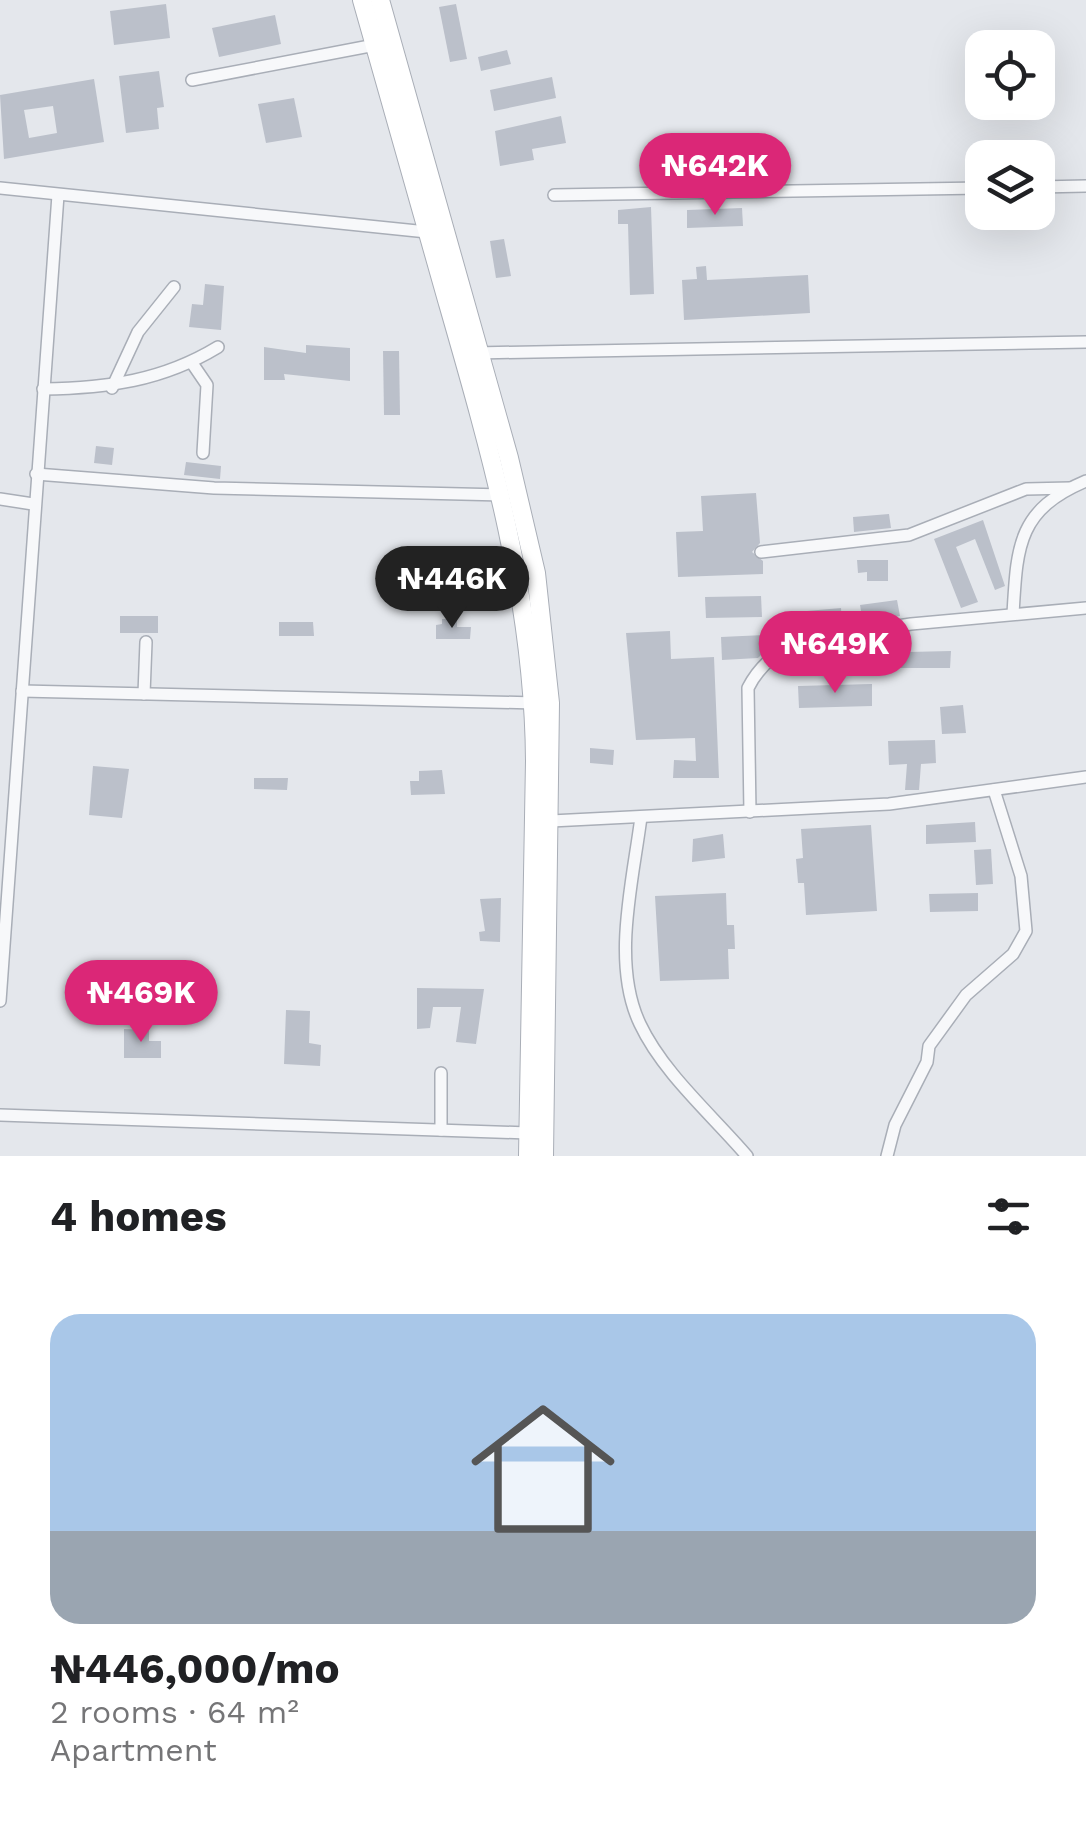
<!DOCTYPE html>
<html lang="en">
<head>
<meta charset="utf-8">
<style>
	body { margin:0; font-family:"Work Sans",sans-serif; background:#f6f6f6; color:#202124; height:100vh; display:flex; flex-direction:column; font-size:38px; white-space:nowrap }
	* { box-sizing:border-box; margin:0 }
	p { font-size:32px; color:#757577 }
	.icon { flex:none; width:55px; height:55px; fill:none; stroke:currentColor; stroke-width:2; stroke-linecap:round; stroke-linejoin:round }
	.map { position:relative; height:1156px; overflow:hidden }
	.sheet { display:flex; flex-direction:column; background:#fff; flex:1 }
	.sheet>* { flex:none }
	.tools { position:absolute; left:965px; top:30px; display:grid; gap:20px }
	.tools a { display:grid; place-items:center; width:90px; height:90px; border-radius:20px; background:#fff; box-shadow:0 10px 40px #0002; font-size:50px }
	.price { position:absolute; translate:-50% -85px; padding:0 22px; border-radius:35px; background:#db2777; color:#fff; font-size:32px; line-height:65px; filter:drop-shadow(0 2px 5px #0008) }
	.price::after { content:''; position:absolute; left:50%; top:60px; width:30px; height:22px; margin-left:-15px; background:inherit; clip-path:polygon(0 0,100% 0,50% 100%) }
	.price.selected { background:#222; color:#fff }
	ul { padding:0; list-style:none }
	li { display:grid; align-content:center; gap:20px; height:530px; padding:0 50px }
	li span { display:grid; place-items:center; height:310px; border-radius:30px; color:#555 }
	li>.icon { margin-inline-start:auto }
	span .icon { width:180px; height:180px; fill:#fffc; stroke-width:1 }
	li b { font-size:42px }
	h2 { display:flex; justify-content:space-between; align-items:center; height:120px; padding:0 50px; font-size:42px }
	.map>svg:first-child { display:block }
	.building { fill:#bbc0ca; fill-rule:evenodd }
	.lines { fill:none; stroke-linecap:round; stroke-linejoin:round }
	.minor-casing { stroke:#a9aeb7; stroke-width:14 }
	.secondary-casing { stroke:#a9aeb7; stroke-width:20 }
	.minor { stroke:#f7f8fa; stroke-width:11 }
	.secondary { stroke:#fff; stroke-width:18 }
</style>
</head>
<body>
<div class="map">
<svg width="1086" height="1156" viewBox="0 0 1086 1156">
	<rect width="100%" height="100%" fill="#e4e7ec"/>
	<g class="building">
		<polygon points="166,4 170,38 114,45 110,11"/>
		<polygon points="456,4 467,59 450,62 439,7"/>
		<polygon points="275,15 281,44 219,57 212,28"/>
		<polygon points="507,50 511,64 481,71 478,57"/>
		<polygon points="159,71 164,107 157,108 159,129 126,133 119,76"/>
		<polygon points="552,77 556,98 494,111 490,90"/>
		<path d="M 94,79 L 104,142 L 4,159 L 0,95 ZM 53,106 L 57,133 L 29,138 L 24,110 Z"/>
		<polygon points="294,98 302,137 266,143 258,104"/>
		<polygon points="561,116 566,143 532,149 534,160 500,166 495,131"/>
		<polygon points="651,207 654,294 630,295 628,224 618,224 618,210"/>
		<polygon points="742,208 743,226 687,228 687,210"/>
		<polygon points="504,239 511,276 496,278 490,241"/>
		<polygon points="706,266 707,280 808,275 810,313 684,320 682,280 697,279 696,267"/>
		<polygon points="205,284 224,286 221,330 189,327 192,304 203,305"/>
		<polygon points="306,345 350,348 350,381 284,374 285,380 264,380 264,347 306,353"/>
		<polygon points="383,351 399,351 400,415 384,415"/>
		<polygon points="96,446 114,448 112,465 94,463"/>
		<polygon points="186,462 221,466 220,479 184,475"/>
		<polygon points="756,493 760,543 752,552 763,561 763,574 678,577 676,532 703,531 701,496"/>
		<polygon points="889,514 891,528 854,532 853,517"/>
		<polygon points="983,520 1005,586 995,590 975,539 956,547 978,602 961,608 934,539"/>
		<polygon points="857,560 888,560 888,581 867,581 867,572 858,573"/>
		<polygon points="761,596 762,617 706,618 705,597"/>
		<polygon points="897,600 900,616 863,622 860,605"/>
		<polygon points="841,608 842,623 809,627 807,611"/>
		<rect x="120" y="616" width="38" height="17"/>
		<polygon points="442,619 457,619 457,627 471,627 470,639 436,639 436,625 442,624"/>
		<polygon points="279,622 313,622 314,636 279,636"/>
		<polygon points="670,631 671,659 714,657 719,778 673,778 674,760 696,761 695,738 636,740 626,633"/>
		<polygon points="764,635 765,651 758,658 722,660 721,637"/>
		<polygon points="951,651 950,668 867,668 866,653"/>
		<polygon points="872,684 872,706 799,708 798,686"/>
		<polygon points="963,705 966,733 942,734 940,707"/>
		<polygon points="935,740 936,763 921,764 919,790 905,790 907,764 889,765 888,741"/>
		<polygon points="590,748 614,750 613,765 590,763"/>
		<polygon points="93,766 129,769 122,818 89,815"/>
		<polygon points="442,770 445,794 411,795 410,781 419,781 419,771"/>
		<polygon points="254,778 288,778 287,790 254,789"/>
		<polygon points="975,822 976,842 926,844 926,825"/>
		<polygon points="871,825 877,911 806,915 804,883 798,883 796,859 803,858 801,829"/>
		<polygon points="723,834 725,858 692,862 693,839"/>
		<polygon points="991,849 993,884 976,885 974,850"/>
		<polygon points="726,893 727,925 734,925 735,949 728,949 729,979 660,981 655,896"/>
		<polygon points="978,893 978,911 930,912 929,894"/>
		<polygon points="501,898 500,942 480,941 479,932 485,931 480,899"/>
		<polygon points="417,988 484,989 476,1044 456,1042 461,1007 433,1007 430,1028 417,1029"/>
		<polygon points="286,1010 310,1011 309,1043 321,1045 320,1066 284,1064"/>
		<polygon points="124,1029 149,1030 149,1041 161,1041 161,1058 124,1058"/>
	</g>
	<g class="lines">
		<defs>
			<g id="minor">
				<polyline points="192,80 375,45"/>
				<polyline points="1038,187 1086,186"/>
				<polyline points="0,188 427,232"/>
				<polyline points="554,195 982,188"/>
				<polyline points="475,353 1086,342"/>
				<polyline points="192,363 207,385 203,453"/>
				<polyline points="112,388 138,332 174,287"/>
				<path d="M 43,389 C 107,388 162,381 218,347"/>
				<polyline points="36,474 214,488 503,495"/>
				<polyline points="0,499 33,504"/>
				<polyline points="761,552 909,535 1026,489 1070,488"/>
				<path d="M 1013,614 C 1017,547 1017,510 1086,481"/>
				<polyline points="22,691 535,703"/>
				<polyline points="144,694 146,642"/>
				<path d="M 750,812 L 748,688 C 759,666 776,652 798,641 L 911,624 L 1086,608"/>
				<path d="M 641,817 C 633,881 611,963 640,1024 C 663,1073 712,1115 747,1156"/>
				<polyline points="551,821 889,804 1086,777"/>
				<polyline points="0,1001 58,195"/>
				<polyline points="0,1115 528,1133"/>
				<polyline points="441,1130 441,1073"/>
				<polyline points="887,1156 895,1125 927,1062 929,1046 966,995 1013,954 1026,931 1021,876 994,790"/>
			</g>
			<g id="secondary">
				<path d="M 362,0 C 390,100 418,200 447,300 C 491,453 534,601 535,761 L 528,1156"/>
				<polyline points="380,0 509,458 536,573 550,703 544,1156"/>
			</g>
		</defs>
		<use href="#minor" class="minor-casing"/>
		<use href="#secondary" class="secondary-casing"/>
		<use href="#minor" class="minor"/>
		<use href="#secondary" class="secondary"/>
	</g>
</svg>
<div class="tools">
<a><svg class="icon" aria-label="locate" viewBox="0 0 24 24"><circle cx="12" cy="12" r="6"/><path d="M12 2v4M12 18v4M2 12h4M18 12h4"/></svg></a>
<a><svg class="icon" aria-label="layers" viewBox="0 0 24 24"><path d="M12 4l9 5-9 5-9-5zM3 14l9 5 9-5"/></svg></a>
</div>
<b class="price" style="left:715px;top:218px">₦642K</b>
<b class="price selected" style="left:452px;top:631px">₦446K</b>
<b class="price" style="left:835px;top:696px">₦649K</b>
<b class="price" style="left:141px;top:1045px">₦469K</b>
</div>
<section class="sheet">
<h2>4 homes<svg class="icon" aria-label="filters" viewBox="0 0 24 24"><path d="M4 7h16M4 17h16"/><circle cx="9" cy="7" r="2"/><circle cx="15" cy="17" r="2"/></svg></h2>
<ul>
<li><span style="background:linear-gradient(#a9c7e8 70%,#9aa5b1 0)"><svg class="icon" aria-label="home" viewBox="0 0 24 24"><path d="M3 11l9-7 9 7M6 9v11h12V9"/></svg></span><div><b>₦446,000/mo</b><p>2 rooms · 64 m²</p><p>Apartment</p></div></li>
</ul>
</section>
</body>
</html>
